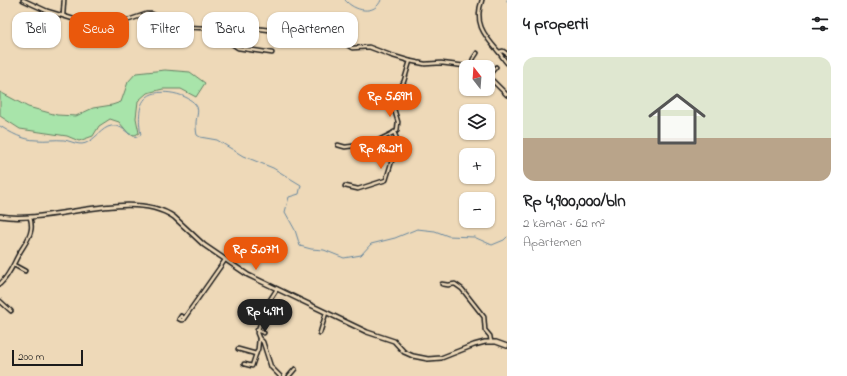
<!DOCTYPE html>
<html lang="id">
<head>
<meta charset="utf-8">
<style>
	body { margin:0; font-family:"Indie Flower",sans-serif; background:#f2f2f2; color:#202124; height:100vh; display:flex; flex-direction:column; font-size:15px; white-space:nowrap }
	* { box-sizing:border-box; margin:0 }
	p { font-size:13px; color:#757577 }
	.icon { flex:none; width:22px; height:22px; fill:none; stroke:currentColor; stroke-width:2; stroke-linecap:round; stroke-linejoin:round }
	.map { position:relative; flex:1; overflow:hidden }
	.sheet { display:flex; flex-direction:column; background:#fff; width:340px }
	.sheet>* { flex:none }
	.hud { position:absolute; left:12px; top:12px; width:380px; height:36px; display:flex; gap:8px }
	.needle { width:26px; rotate:343deg }
	.tools { position:absolute; left:459px; top:60px; display:grid; gap:8px }
	.tools a { display:grid; place-items:center; width:36px; height:36px; border-radius:8px; background:#fff; box-shadow:0 1px 3px #0004; font-size:20px }
	.scale { position:absolute; left:12px; bottom:10px; width:71px; box-sizing:border-box; padding-left:4px; border:2px solid #1c1c1c; border-top:0; font-size:11px; line-height:14px; white-space:nowrap; color:#1c1c1c; -webkit-text-stroke:3px #eed9b8; paint-order:stroke }
	.price { position:absolute; translate:-50% -34px; padding:0 9px; border-radius:14px; background:#ea580c; color:#fff; font-size:13px; line-height:26px; filter:drop-shadow(0 1px 2px #0008) }
	.price::after { content:''; position:absolute; left:50%; top:24px; width:12px; height:9px; margin-left:-6px; background:inherit; clip-path:polygon(0 0,100% 0,50% 100%) }
	.price.selected { background:#222; color:#fff }
	ul { padding:0; list-style:none }
	li { display:grid; align-content:center; gap:8px; height:212px; padding:0 16px }
	li span { display:grid; place-items:center; height:124px; border-radius:12px; color:#555 }
	li>.icon { margin-inline-start:auto }
	span .icon { width:72px; height:72px; fill:#fffc; stroke-width:1 }
	li b { font-size:17px }
	h2 { display:flex; justify-content:space-between; align-items:center; height:48px; padding:0 16px; font-size:17px }
	.pill { padding:0 14px; border-radius:12px; background:#fff; box-shadow:0 1px 3px #0004; font-size:14px; line-height:36px }
	.pill.selected { background:#ea580c; color:#fff }
	main { display:flex; flex:1; min-height:0 }
	.map>svg:first-child { display:block }
	.green { fill:#a8e4aa; stroke:#628063 }
	.lines { fill:none; stroke-linecap:round; stroke-linejoin:round }
	.stream { stroke:#66879f; stroke-width:1 }
	.street-casing { stroke:#1c1c1c; stroke-width:5.5 }
	.secondary-casing { stroke:#1c1c1c; stroke-width:6 }
	.street { stroke:#eed9b8; stroke-width:2.5 }
	.secondary { stroke:#eed9b8; stroke-width:3 }
</style>
</head>
<body>
<main>
<div class="map">
<svg width="507" height="376" viewBox="0 0 507 376">
	<rect width="100%" height="100%" fill="#eed9b8"/>
	<filter id="ink" filterUnits="userSpaceOnUse"><feTurbulence type="fractalNoise" baseFrequency=".025" numOctaves="2"/><feDisplacementMap in="SourceGraphic" scale="8" xChannelSelector="R" yChannelSelector="G"/><feConvolveMatrix kernelMatrix="1 2 1 2 8 2 1 2 1" color-interpolation-filters="sRGB"/></filter>
	<g filter="url(#ink)">
		<polygon class="green" points="165,70 190,72 205,83 196,97 181,89 163,89 147,93 138,101 136,118 139,133 135,135 129,134 119,122 110,119 99,126 93,136 79,141 67,136 20,129 0,116 0,92 28,107 57,115 76,116 93,108 112,105 121,102 128,82 136,73"/>
		<g class="lines">
			<g class="stream">
				<path d="M 345,0 C 354,11 375,16 381,0"/>
				<polyline points="507,0 507,1"/>
				<path d="M 0,126 C 11,133 23,140 37,140 C 46,141 55,139 64,140 C 72,141 80,147 88,142 C 98,137 104,124 116,126 C 124,127 127,135 137,137 L 141,135 C 139,124 137,105 147,97 C 158,87 191,94 197,107 C 199,112 196,118 196,123 C 196,127 196,131 197,135 L 200,137 L 217,140 L 243,156 L 273,168 L 301,185 L 299,194 L 289,197 L 285,212 L 295,230 L 300,246 L 311,249 L 324,250 L 344,258 L 361,255 L 371,244 L 395,238 L 417,229 L 435,231 L 448,236 L 474,237 L 492,245 L 504,240 L 507,237"/>
			</g>
			<defs>
				<g id="street">
					<polyline points="23,0 47,11 93,25 107,26 114,25 146,14 152,14 179,27 207,28 237,26 311,35 344,43 352,48 369,47 390,55 410,61 425,64 441,63 473,67"/>
					<path d="M 482,0 C 474,22 483,34 497,50 C 501,54 503,59 507,63"/>
					<polyline points="63,15 64,0"/>
					<path d="M 243,27 L 241,37 C 237,39 232,37 232,44 L 238,48 L 272,53"/>
					<polyline points="499,52 503,51 507,54"/>
					<polyline points="471,66 473,59 477,53"/>
					<polyline points="488,76 507,95"/>
					<polyline points="488,76 496,67"/>
					<polyline points="338,145 345,147 361,145 372,145 377,143 379,140 397,131 398,122 394,109 399,91 404,81 410,61"/>
					<polyline points="345,186 358,189 386,180 394,154 399,144 394,132"/>
					<polyline points="14,265 25,271"/>
					<path d="M 0,284 C 10,275 13,264 20,252 C 24,245 30,238 31,230 C 32,226 31,221 30,217"/>
					<polyline points="442,284 448,285 455,284 462,289 484,317 485,330 490,336 491,342"/>
					<polyline points="277,289 266,306 257,333 259,338 263,342 271,367 280,376"/>
					<polyline points="0,301 11,311"/>
					<polyline points="184,318 181,316 179,319 181,320 183,320 225,260"/>
					<polyline points="257,330 264,333"/>
					<polyline points="320,333 326,313"/>
					<polyline points="238,349 256,354 258,349 259,339"/>
					<polyline points="244,364 252,366 256,354"/>
					<polyline points="289,376 295,369"/>
				</g>
				<path id="secondary" d="M 0,216 C 51,225 131,187 174,217 L 204,245 L 248,275 L 367,332 L 394,341 L 404,352 L 413,356 L 428,359 L 441,358 L 474,345 L 485,342 L 496,342 L 507,346"/>
			</defs>
			<use href="#street" class="street-casing"/>
			<use href="#secondary" class="secondary-casing"/>
			<use href="#street" class="street"/>
			<use href="#secondary" class="secondary"/>
		</g>
	</g>
</svg>
<div class="tools">
<a><svg class="needle" viewBox="-14 -14 28 28"><path d="M0-13l5 13h-10z" fill="#e53935"/><path d="M0 13l5-13h-10z" fill="#757577"/></svg></a>
<a><svg class="icon" aria-label="layers" viewBox="0 0 24 24"><path d="M12 4l9 5-9 5-9-5zM3 14l9 5 9-5"/></svg></a>
<a>+</a>
<a>−</a>
</div>
<div class="scale">200 m</div>
<b class="price" style="left:390px;top:118px">Rp 5.69M</b>
<b class="price" style="left:381px;top:170px">Rp 18.2M</b>
<b class="price" style="left:256px;top:271px">Rp 5.07M</b>
<b class="price selected" style="left:265px;top:333px">Rp 4.9M</b>
<div class="hud">
<a class="pill">Beli</a>
<a class="pill selected">Sewa</a>
<a class="pill">Filter</a>
<a class="pill">Baru</a>
<a class="pill">Apartemen</a>
</div>
</div>
<section class="sheet">
<h2>4 properti<svg class="icon" aria-label="filters" viewBox="0 0 24 24"><path d="M4 7h16M4 17h16"/><circle cx="9" cy="7" r="2"/><circle cx="15" cy="17" r="2"/></svg></h2>
<ul>
<li><span style="background:linear-gradient(#dfe7d0 65%,#b9a48a 0)"><svg class="icon" aria-label="home" viewBox="0 0 24 24"><path d="M3 11l9-7 9 7M6 9v11h12V9"/></svg></span><div><b>Rp 4,900,000/bln</b><p>2 kamar · 62 m²</p><p>Apartemen</p></div></li>
</ul>
</section>
</main>
</body>
</html>
